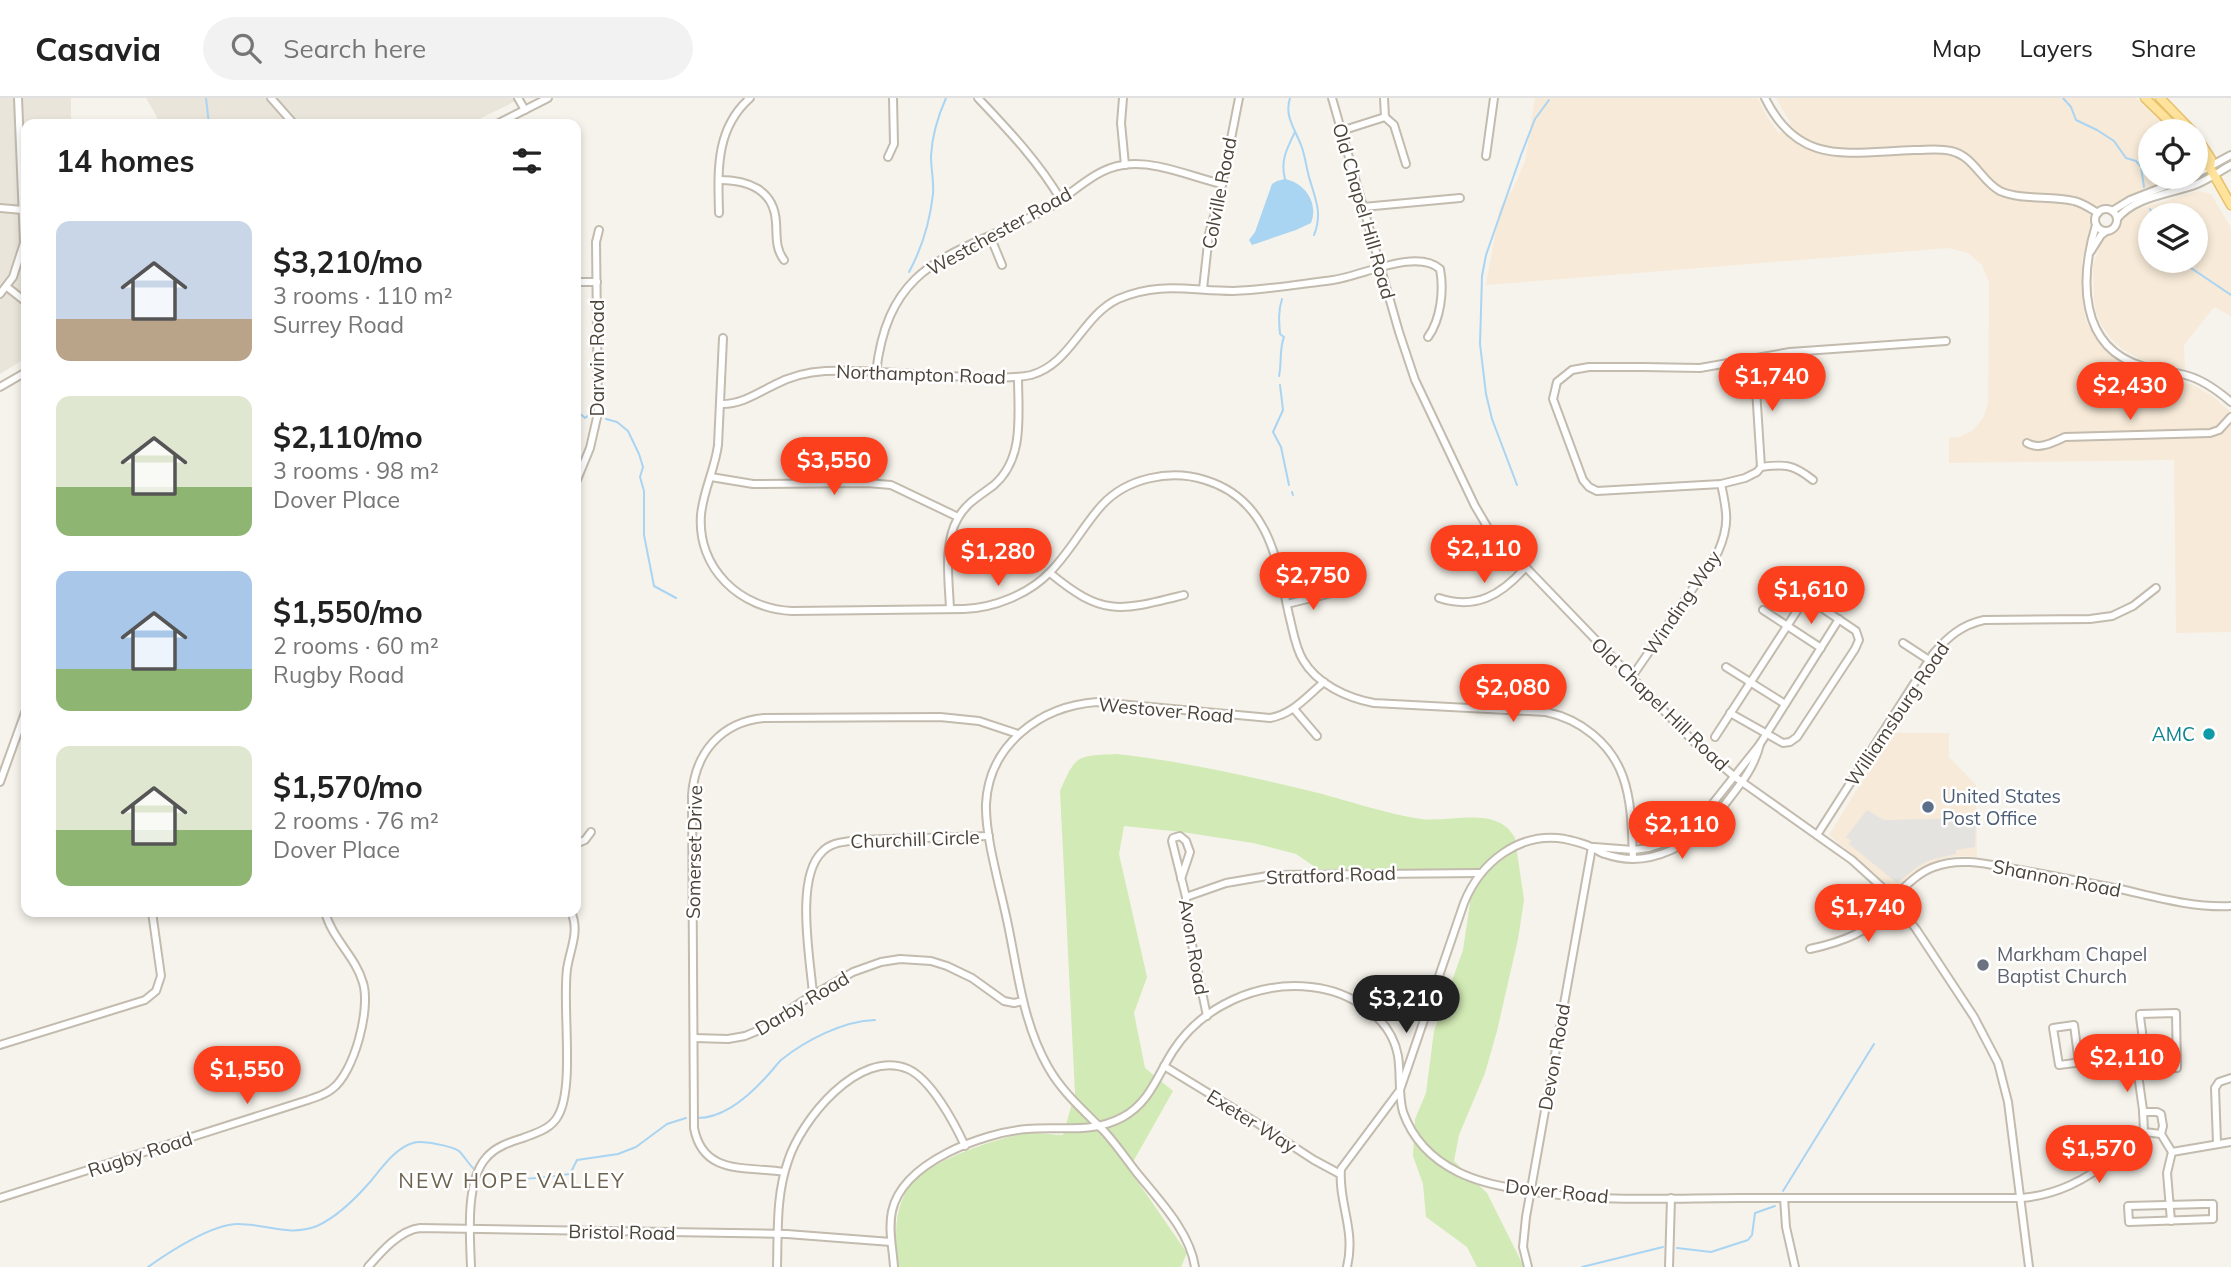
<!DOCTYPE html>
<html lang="en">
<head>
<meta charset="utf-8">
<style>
	body { margin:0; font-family:Mulish,sans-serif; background:#f2f2f2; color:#222; height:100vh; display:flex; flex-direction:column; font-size:26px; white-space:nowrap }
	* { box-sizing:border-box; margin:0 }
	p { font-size:23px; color:#767676 }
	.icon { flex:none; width:38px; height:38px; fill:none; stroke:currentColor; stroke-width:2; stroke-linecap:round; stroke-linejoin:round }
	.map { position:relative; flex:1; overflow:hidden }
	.side { position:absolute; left:21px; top:21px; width:560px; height:798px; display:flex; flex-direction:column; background:#fff; border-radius:14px; box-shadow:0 4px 10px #0003 }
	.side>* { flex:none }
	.buttons { position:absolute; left:2138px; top:21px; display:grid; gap:14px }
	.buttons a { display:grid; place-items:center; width:70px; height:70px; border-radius:50%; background:#fff; box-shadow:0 4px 10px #0003; font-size:35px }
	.price { position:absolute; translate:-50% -60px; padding:0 16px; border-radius:24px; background:#fc3f1d; color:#fff; font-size:23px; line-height:46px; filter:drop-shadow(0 2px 4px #0008) }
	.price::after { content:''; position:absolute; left:50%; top:42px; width:21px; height:16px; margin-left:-10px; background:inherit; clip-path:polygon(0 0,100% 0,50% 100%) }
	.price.active { background:#222; color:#fff }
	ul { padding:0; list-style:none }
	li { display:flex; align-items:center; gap:21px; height:175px; padding:0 35px }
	li span { display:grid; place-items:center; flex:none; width:196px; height:140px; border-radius:14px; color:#555 }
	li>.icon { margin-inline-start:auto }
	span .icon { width:84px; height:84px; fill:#fffc; stroke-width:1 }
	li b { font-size:30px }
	h2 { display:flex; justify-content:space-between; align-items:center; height:84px; padding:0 35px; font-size:30px }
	header { display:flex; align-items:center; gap:42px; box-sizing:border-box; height:98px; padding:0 35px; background:#fff; border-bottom:2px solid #e0e0e0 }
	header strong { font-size:33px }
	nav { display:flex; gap:38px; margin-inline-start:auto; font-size:24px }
	.search { width:490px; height:63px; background:#f2f2f2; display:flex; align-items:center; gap:18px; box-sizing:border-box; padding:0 24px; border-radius:38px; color:#767676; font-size:26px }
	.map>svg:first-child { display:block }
	.residential { fill:#eae5da }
	.commercial { fill:#f7ead8; fill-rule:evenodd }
	.green { fill:#d2eab5 }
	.parking { fill:#e5e3e0 }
	.water { fill:#a9d4f2 }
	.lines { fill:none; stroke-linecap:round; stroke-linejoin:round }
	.stream { stroke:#a9d4f2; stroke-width:2 }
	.minor-casing { stroke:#c2bbae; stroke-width:10 }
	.major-casing { stroke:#e6c16a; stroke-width:11 }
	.minor { stroke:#fff; stroke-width:6 }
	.major { stroke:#ffe39c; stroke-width:8 }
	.culture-dot { fill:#0f9aa8; stroke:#fff; stroke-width:2.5 }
	.service-dot { fill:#5c6f8a; stroke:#fff; stroke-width:2.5 }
	.worship-dot { fill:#6b7280; stroke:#fff; stroke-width:2.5 }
	.labels { text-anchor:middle; stroke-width:5; stroke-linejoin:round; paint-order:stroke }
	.street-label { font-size:19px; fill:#4b4439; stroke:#fff }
	.culture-label { font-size:19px; fill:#0d838f; stroke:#fff; text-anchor:end }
	.service-label { font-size:19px; fill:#4e5e75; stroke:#fff; text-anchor:start }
	.worship-label { font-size:19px; fill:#5b616d; stroke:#fff; text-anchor:start }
	.neighbourhood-label { font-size:21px; letter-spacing:2px; fill:#6e6250; stroke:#fff }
</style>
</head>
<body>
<header>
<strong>Casavia</strong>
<div class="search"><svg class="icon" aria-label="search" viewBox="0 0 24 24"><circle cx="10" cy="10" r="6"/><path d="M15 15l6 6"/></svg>Search here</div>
<nav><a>Map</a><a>Layers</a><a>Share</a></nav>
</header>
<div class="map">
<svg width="2231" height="1169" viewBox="0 0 2231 1169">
	<rect width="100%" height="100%" fill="#f6f3ec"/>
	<g class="residential">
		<polygon points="0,0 71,0 71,26 26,26 26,260 0,276"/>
		<polygon points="146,0 522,0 469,26 161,26"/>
	</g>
	<g class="commercial">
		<polygon points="1535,0 1758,0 1768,20 1779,36 1791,26 1776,0 2136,0 2171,33 2151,33 2151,79 2177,79 2122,101 2105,114 2097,125 2087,143 2082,161 2083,208 2086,223 2097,242 2118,263 2137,273 2193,287 2212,298 2231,314 2231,534 2176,535 2174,362 1949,365 1949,340 1959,339 1973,332 1983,320 1988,306 1989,185 1982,167 1968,155 1949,150 1486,187 1500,109 1513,91 1525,63"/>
		<path d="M 2198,93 L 2211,96 L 2231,130 L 2231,218 L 2214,209 L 2184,247 L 2185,271 L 2140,261 L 2122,251 L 2113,243 L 2101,226 L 2096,214 L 2094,201 L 2093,168 L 2102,140 L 2121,120 L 2138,111 ZM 2151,117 L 2196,117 L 2196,163 L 2151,163 Z"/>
		<polygon points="1892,635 1949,635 1949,659 1976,687 1977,759 1955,758 1936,763 1919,771 1894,792 1829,737"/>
	</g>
	<path class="green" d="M 1117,656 C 1180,663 1244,677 1306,692 C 1344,701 1382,715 1421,721 C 1451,725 1497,707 1515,740 L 1524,802 L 1518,841 L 1497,933 L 1485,975 L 1459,1037 L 1454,1063 L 1487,1095 L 1524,1169 L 1477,1169 L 1467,1149 L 1426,1119 L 1423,1086 L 1413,1058 L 1415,1021 L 1426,995 L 1434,933 L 1463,852 L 1475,771 L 1318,771 L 1296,756 L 1253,745 L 1182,734 L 1124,728 L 1119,756 L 1147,879 L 1134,915 L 1145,970 L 1173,993 L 1129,1071 L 1187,1155 L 1181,1169 L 899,1169 C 895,1142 893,1115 908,1090 C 922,1066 997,1039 1025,1036 C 1037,1034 1050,1037 1063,1037 L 1075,995 L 1060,693 C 1076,656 1077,658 1117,656 Z"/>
	<polygon class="parking" points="1867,712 1884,722 1976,720 1975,749 1956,752 1956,756 1930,762 1917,769 1897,785 1849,746 1851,743 1846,739"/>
	<path class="water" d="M 1285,81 C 1305,85 1319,105 1311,125 L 1296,132 L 1252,147 L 1249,142 L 1255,134 L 1272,86 L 1277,83 Z"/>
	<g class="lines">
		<g class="stream">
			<polyline points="206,0 209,26"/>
			<path d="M 1290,0 C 1284,18 1295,31 1301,47 C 1305,57 1306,68 1309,79 C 1315,100 1323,115 1314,137"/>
			<polyline points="2063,0 2071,9 2076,22 2097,32 2114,43 2126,60 2136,63 2141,69 2144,89"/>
			<path d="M 1285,81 C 1280,63 1287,50 1295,34"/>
			<polyline points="2150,111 2154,117"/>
			<polyline points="2184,163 2188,168 2231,197"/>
			<path d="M 909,174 C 922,150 930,123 933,96 C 934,83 931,71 931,58 C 932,38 938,18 946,0"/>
			<path d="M 1279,278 C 1282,265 1279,251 1284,239 L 1280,236 C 1279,224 1278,213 1282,201"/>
			<polyline points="1280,287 1283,312 1273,334 1281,349 1289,387"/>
			<polyline points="576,312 585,320 591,315"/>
			<polyline points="606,321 617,324 628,333 639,356 643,369 640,379 644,393 644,437 654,488 676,500"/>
			<polyline points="1517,387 1492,321 1486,296 1480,246 1482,178 1486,157 1521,57 1535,21 1549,2"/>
			<polyline points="1292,394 1293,397"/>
			<path d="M 698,1020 C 724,1020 750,997 767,978 C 772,973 776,967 781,962 C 806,942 843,923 875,922"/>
			<path d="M 486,1075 C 509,1086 545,1079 570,1076 L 577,1062 L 618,1056 L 636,1049 L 667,1026 L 686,1020"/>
			<polyline points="1783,1093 1874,946"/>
			<polyline points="1677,1150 1711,1154 1748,1142 1752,1137 1755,1115 1775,1108"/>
			<path d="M 148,1169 C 169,1154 212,1126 238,1126 C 267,1126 288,1139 317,1128 C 337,1119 356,1100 370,1084 C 381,1071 395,1050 413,1045 C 421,1042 452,1048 459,1053 C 464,1058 468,1065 473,1070"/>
			<polyline points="1582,1169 1663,1149"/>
		</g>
		<defs>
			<g id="minor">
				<polyline points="271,0 294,26"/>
				<polyline points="518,0 525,12"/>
				<path d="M 978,0 C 1009,33 1038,63 1061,102"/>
				<polyline points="1123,0 1121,25 1125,67"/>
				<polyline points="1332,0 1399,234 1415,282 1475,408 1488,430 1694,644 1735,679 1852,762 1884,791 1916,831 1974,919 1998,965 2008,1004 2029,1169"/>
				<path d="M 1765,0 C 1799,69 1848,54 1914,52 C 1926,52 1939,50 1951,53 C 1974,58 1981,83 2000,93 C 2023,103 2050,97 2074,103 C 2083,105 2091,111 2098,115"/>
				<polyline points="1385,19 1394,27 1406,66"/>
				<polyline points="497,26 548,0"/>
				<polyline points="1341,33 1385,19 1384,0"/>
				<polyline points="1486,58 1494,0"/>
				<polyline points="888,59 894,46 893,0"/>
				<polyline points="2196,76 2231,57"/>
				<path d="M 719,82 C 747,82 774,91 776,124 C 777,138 775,150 784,162"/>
				<polyline points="1363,109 1460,100"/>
				<polyline points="0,110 23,112"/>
				<circle cx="2106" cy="122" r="11"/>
				<polyline points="2112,113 2130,102 2189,79"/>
				<path d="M 719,115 C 718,73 715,31 750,0"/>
				<path d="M 2117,121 C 2135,98 2172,96 2197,86 C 2209,81 2220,73 2231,67"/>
				<path d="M 2096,127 C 2080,179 2078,249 2142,268 C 2156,273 2171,273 2185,277 C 2202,281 2217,292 2231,304"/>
				<polyline points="990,138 1002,167"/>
				<polyline points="2091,153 2101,137 2105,134"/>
				<polyline points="576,184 597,184"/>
				<polyline points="7,189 26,204"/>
				<polyline points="1203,191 1209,136 1220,97 1239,0"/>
				<polyline points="0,196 13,179 24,145 18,0"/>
				<path d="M 723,240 L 718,347 C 715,371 703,393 701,417 C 697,470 740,511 792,513 L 964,511 C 994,510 1029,496 1050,474 C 1070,454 1083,428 1102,407 C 1127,380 1170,371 1205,382 C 1268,401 1277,461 1289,517 C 1293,532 1295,549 1303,562 C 1317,586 1347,600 1374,605 L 1546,614 C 1580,621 1611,645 1623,679 C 1632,704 1632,734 1633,761"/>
				<polyline points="1754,260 1761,369"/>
				<path d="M 876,275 C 889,159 957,158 1045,112 C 1071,98 1093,71 1123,67 C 1156,62 1191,79 1222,86"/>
				<polyline points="0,289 26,274"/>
				<path d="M 720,306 C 740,307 756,296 774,287 C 789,279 807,274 825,273 C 874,271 928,279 979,279 C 996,279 1014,281 1031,277 C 1071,266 1082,218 1118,201 C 1159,183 1191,193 1233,193 C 1266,192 1300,186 1333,182 C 1362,178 1416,150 1440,171 C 1444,192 1441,221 1428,239"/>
				<path d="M 2027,345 C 2039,352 2052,345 2065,339 L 2210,335 L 2219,332 L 2231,319"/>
				<polyline points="711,379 753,386 867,385 891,387 958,419"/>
				<path d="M 1813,382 C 1793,366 1785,366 1761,369 L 1757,374 L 1745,380 L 1721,386 L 1597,393 L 1589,389 L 1583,382 L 1553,301 L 1557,284 L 1572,272 L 1589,269 L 1643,269 L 1700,270 L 1790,254 L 1946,243"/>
				<polyline points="576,384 590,350 598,315 596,144 599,132"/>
				<path d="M 1050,475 C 1103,519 1120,513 1184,497"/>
				<path d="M 1439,500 C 1476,512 1501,497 1525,470"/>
				<polyline points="1287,506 1332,495"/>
				<path d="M 950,511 C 949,483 943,445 958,420 C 966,405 981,397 994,387 C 1025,360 1018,316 1018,279"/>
				<polyline points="1763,512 1821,550"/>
				<polyline points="1903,545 1929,562"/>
				<polyline points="1726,569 1785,606"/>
				<path d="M 1631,580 L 1718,454 C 1730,427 1727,413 1721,386"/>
				<polyline points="1294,611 1317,638"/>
				<polyline points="1730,615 1783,645 1790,644 1797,639 1855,551 1859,542 1856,533 1782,483"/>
				<polyline points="1715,639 1806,499"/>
				<polyline points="0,684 26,612"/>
				<path d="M 1817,737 L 1933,556 C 1948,539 1961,527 1984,522 L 2090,521 L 2112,518 L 2133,508 L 2156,490"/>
				<polyline points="576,746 585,742 591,734"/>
				<polyline points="1594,749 1633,752 1649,750 1674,742 1698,724 1760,646 1839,521"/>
				<polyline points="1181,781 1190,754 1186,743 1180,738 1173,740 1172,743 1186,799 1186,818 1207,918"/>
				<polyline points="1186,799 1226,785 1273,777 1480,775"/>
				<path d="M 1810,851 C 1842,844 1870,834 1892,808 L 1892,801 C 1905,789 1917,775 1934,769 C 1960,759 1987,766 2014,771 C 2049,777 2084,784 2120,791 C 2156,799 2193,810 2231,808"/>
				<path d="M 813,896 C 810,860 795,780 822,754 C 831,744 844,744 857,742 L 989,738"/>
				<polyline points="694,940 728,941 745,938 764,930 801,904 853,874 881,864 900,861 931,863 947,868 972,880 1004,903 1014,905 1023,903"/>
				<polyline points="0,947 145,902 156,893 161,878 152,814"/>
				<polyline points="2078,951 2114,946 2119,953 2114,960 2059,967 2053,930 2074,927 2079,965"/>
				<path d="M 2119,953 L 2135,955 C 2148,944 2140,931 2140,916 L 2176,915 L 2177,970 L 2137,971"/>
				<polyline points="2135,955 2143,1012 2144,1034"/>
				<polyline points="1164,968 1254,1023 1314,1062 1340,1076"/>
				<polyline points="2143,1014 2157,1014 2161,1016 2163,1028 2161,1036"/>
				<polyline points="2217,1045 2215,990 2219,984 2231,980"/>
				<polyline points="2172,1054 2231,1044"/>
				<path d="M 784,1074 C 747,1068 703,1078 694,1030 L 692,697 C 695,655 721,624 764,620 L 940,619 L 979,623 L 1018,636"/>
				<path d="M 0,1100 L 308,1002 C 316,999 325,997 332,991 C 354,975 371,911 363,885 C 356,859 332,841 325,814"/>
				<polyline points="1784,1100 1786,1129 1795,1169"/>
				<polygon points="2204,1106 2213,1106 2213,1121 2129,1124 2128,1108"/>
				<polyline points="2171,1123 2167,1075 2172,1054"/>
				<path d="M 368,1169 C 381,1154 400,1132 420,1130 L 787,1136 L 891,1144"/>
				<path d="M 471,1169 C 470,1139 465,1084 486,1060 C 495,1049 510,1044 523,1040 C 536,1035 551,1031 558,1018 C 575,989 562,909 567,871 C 570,851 580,833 571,814"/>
				<path d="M 777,1169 C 778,1133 776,1097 788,1063 C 801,1022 859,950 908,971 C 931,981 955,1026 965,1048"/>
				<path d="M 894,1169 C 893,1151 888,1132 892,1113 C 903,1064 982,1035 1027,1031 C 1060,1028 1092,1036 1123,1019 C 1150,1004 1157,978 1173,953 C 1202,908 1258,883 1311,889 C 1349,893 1391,918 1398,958 C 1401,976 1398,996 1403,1014 C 1413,1042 1432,1061 1458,1074 C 1476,1083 1498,1088 1518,1091 C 1591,1105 1667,1100 1741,1100 C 1834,1100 1927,1100 2021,1100 C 2057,1097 2086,1082 2114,1059 C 2124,1050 2133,1041 2144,1034 L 2161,1036 L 2172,1054"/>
				<path d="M 1195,1169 C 1190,1134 1159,1102 1137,1075 C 1126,1061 1116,1046 1104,1033 C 1084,1013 1062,994 1048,969 C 1023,925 1018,875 1008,827 C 1001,792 985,740 986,706 C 989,646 1041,608 1097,604 L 1270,620 C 1293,616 1306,599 1324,584"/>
				<path d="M 1347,1169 C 1356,1131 1338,1105 1341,1071 L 1400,992 L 1464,805 C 1480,765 1519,733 1565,741 C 1573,743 1583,745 1591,749 C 1596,751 1600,755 1605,756 C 1650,772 1695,746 1722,710 C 1737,690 1754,672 1760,646"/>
				<polyline points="1528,1169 1523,1149 1526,1119 1592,749"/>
				<polyline points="1669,1169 1671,1100"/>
			</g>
			<g id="major">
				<polyline points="2145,0 2179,33"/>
				<polyline points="2160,0 2192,33"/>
				<polyline points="2196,38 2211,61 2210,70"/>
				<polyline points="2196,57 2201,65 2210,70 2231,107"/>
			</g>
		</defs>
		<use href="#minor" class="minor-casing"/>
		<use href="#major" class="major-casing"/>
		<use href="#minor" class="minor"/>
		<use href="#major" class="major"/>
	</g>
	<circle class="culture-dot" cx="2209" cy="636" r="7"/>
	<circle class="service-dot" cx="1928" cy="709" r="7"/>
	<circle class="worship-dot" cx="1983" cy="867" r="7"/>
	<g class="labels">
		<g class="street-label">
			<text transform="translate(1219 95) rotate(-79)" y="7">Colville Road</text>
			<text transform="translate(1364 113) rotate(74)" y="7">Old Chapel Hill Road</text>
			<text transform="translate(999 133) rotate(-29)" y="7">Westchester Road</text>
			<text transform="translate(597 260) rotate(-90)" y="7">Darwin Road</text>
			<text transform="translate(921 276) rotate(2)" y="7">Northampton Road</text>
			<text transform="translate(1682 505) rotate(-56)" y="7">Winding Way</text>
			<text transform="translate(1660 606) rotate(44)" y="7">Old Chapel Hill Road</text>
			<text transform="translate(1166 612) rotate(5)" y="7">Westover Road</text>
			<text transform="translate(1897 616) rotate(-56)" y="7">Williamsburg Road</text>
			<text transform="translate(915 741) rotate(-2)" y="7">Churchill Circle</text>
			<text transform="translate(694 754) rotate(-89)" y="7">Somerset Drive</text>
			<text transform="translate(1331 777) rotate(-2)" y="7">Stratford Road</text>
			<text transform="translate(2057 780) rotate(11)" y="7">Shannon Road</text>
			<text transform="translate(1194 849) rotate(80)" y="7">Avon Road</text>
			<text transform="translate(802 905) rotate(-31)" y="7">Darby Road</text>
			<text transform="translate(1554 959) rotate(-80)" y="7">Devon Road</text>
			<text transform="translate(1252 1023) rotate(32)" y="7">Exeter Way</text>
			<text transform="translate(140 1056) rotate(-18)" y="7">Rugby Road</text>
			<text transform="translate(1557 1093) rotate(6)" y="7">Dover Road</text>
			<text transform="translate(622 1134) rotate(1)" y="7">Bristol Road</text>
		</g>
		<g class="culture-label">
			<text x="2195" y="643">AMC</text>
		</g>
		<g class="service-label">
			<text x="1942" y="705">United States<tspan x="1942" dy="22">Post Office</tspan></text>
		</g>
		<g class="worship-label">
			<text x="1997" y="863">Markham Chapel<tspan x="1997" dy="22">Baptist Church</tspan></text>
		</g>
		<g class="neighbourhood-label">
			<text x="512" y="1090">NEW HOPE VALLEY</text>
		</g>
	</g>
</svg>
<div class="buttons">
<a><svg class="icon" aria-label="locate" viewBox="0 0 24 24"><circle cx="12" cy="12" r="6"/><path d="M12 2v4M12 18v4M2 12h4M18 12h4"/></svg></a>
<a><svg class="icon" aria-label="layers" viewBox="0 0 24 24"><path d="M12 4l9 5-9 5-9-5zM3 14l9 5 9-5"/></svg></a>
</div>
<b class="price" style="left:1772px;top:315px">$1,740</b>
<b class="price" style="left:2130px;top:324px">$2,430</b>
<b class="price" style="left:834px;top:399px">$3,550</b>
<b class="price" style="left:1484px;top:487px">$2,110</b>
<b class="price" style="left:998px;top:490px">$1,280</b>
<b class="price" style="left:1313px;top:514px">$2,750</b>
<b class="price" style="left:1811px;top:528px">$1,610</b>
<b class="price" style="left:1513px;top:626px">$2,080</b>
<b class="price" style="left:1682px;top:763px">$2,110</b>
<b class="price" style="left:1868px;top:846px">$1,740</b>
<b class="price active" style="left:1406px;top:937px">$3,210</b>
<b class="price" style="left:2127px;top:996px">$2,110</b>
<b class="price" style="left:247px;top:1008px">$1,550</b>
<b class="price" style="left:2099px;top:1087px">$1,570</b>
<section class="side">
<h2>14 homes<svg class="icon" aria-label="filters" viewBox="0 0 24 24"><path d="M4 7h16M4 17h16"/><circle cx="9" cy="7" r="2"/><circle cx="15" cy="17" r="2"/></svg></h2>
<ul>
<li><span style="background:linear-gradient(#c9d6e8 70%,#b9a48a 0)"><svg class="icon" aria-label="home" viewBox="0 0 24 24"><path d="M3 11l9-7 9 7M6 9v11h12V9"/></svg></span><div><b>$3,210/mo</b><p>3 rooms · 110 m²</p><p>Surrey Road</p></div></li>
<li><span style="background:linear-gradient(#dfe7d0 65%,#8fb573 0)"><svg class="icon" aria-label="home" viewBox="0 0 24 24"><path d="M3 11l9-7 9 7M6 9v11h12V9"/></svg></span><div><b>$2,110/mo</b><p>3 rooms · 98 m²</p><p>Dover Place</p></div></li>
<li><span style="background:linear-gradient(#a9c7e8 70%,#8fb573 0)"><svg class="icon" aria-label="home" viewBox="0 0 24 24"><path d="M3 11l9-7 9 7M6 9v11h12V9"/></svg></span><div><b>$1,550/mo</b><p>2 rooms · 60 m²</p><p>Rugby Road</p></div></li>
<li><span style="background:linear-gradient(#dfe7d0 60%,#8fb573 0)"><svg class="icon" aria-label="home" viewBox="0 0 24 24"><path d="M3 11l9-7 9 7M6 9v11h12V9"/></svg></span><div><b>$1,570/mo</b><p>2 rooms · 76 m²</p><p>Dover Place</p></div></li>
</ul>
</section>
</div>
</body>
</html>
